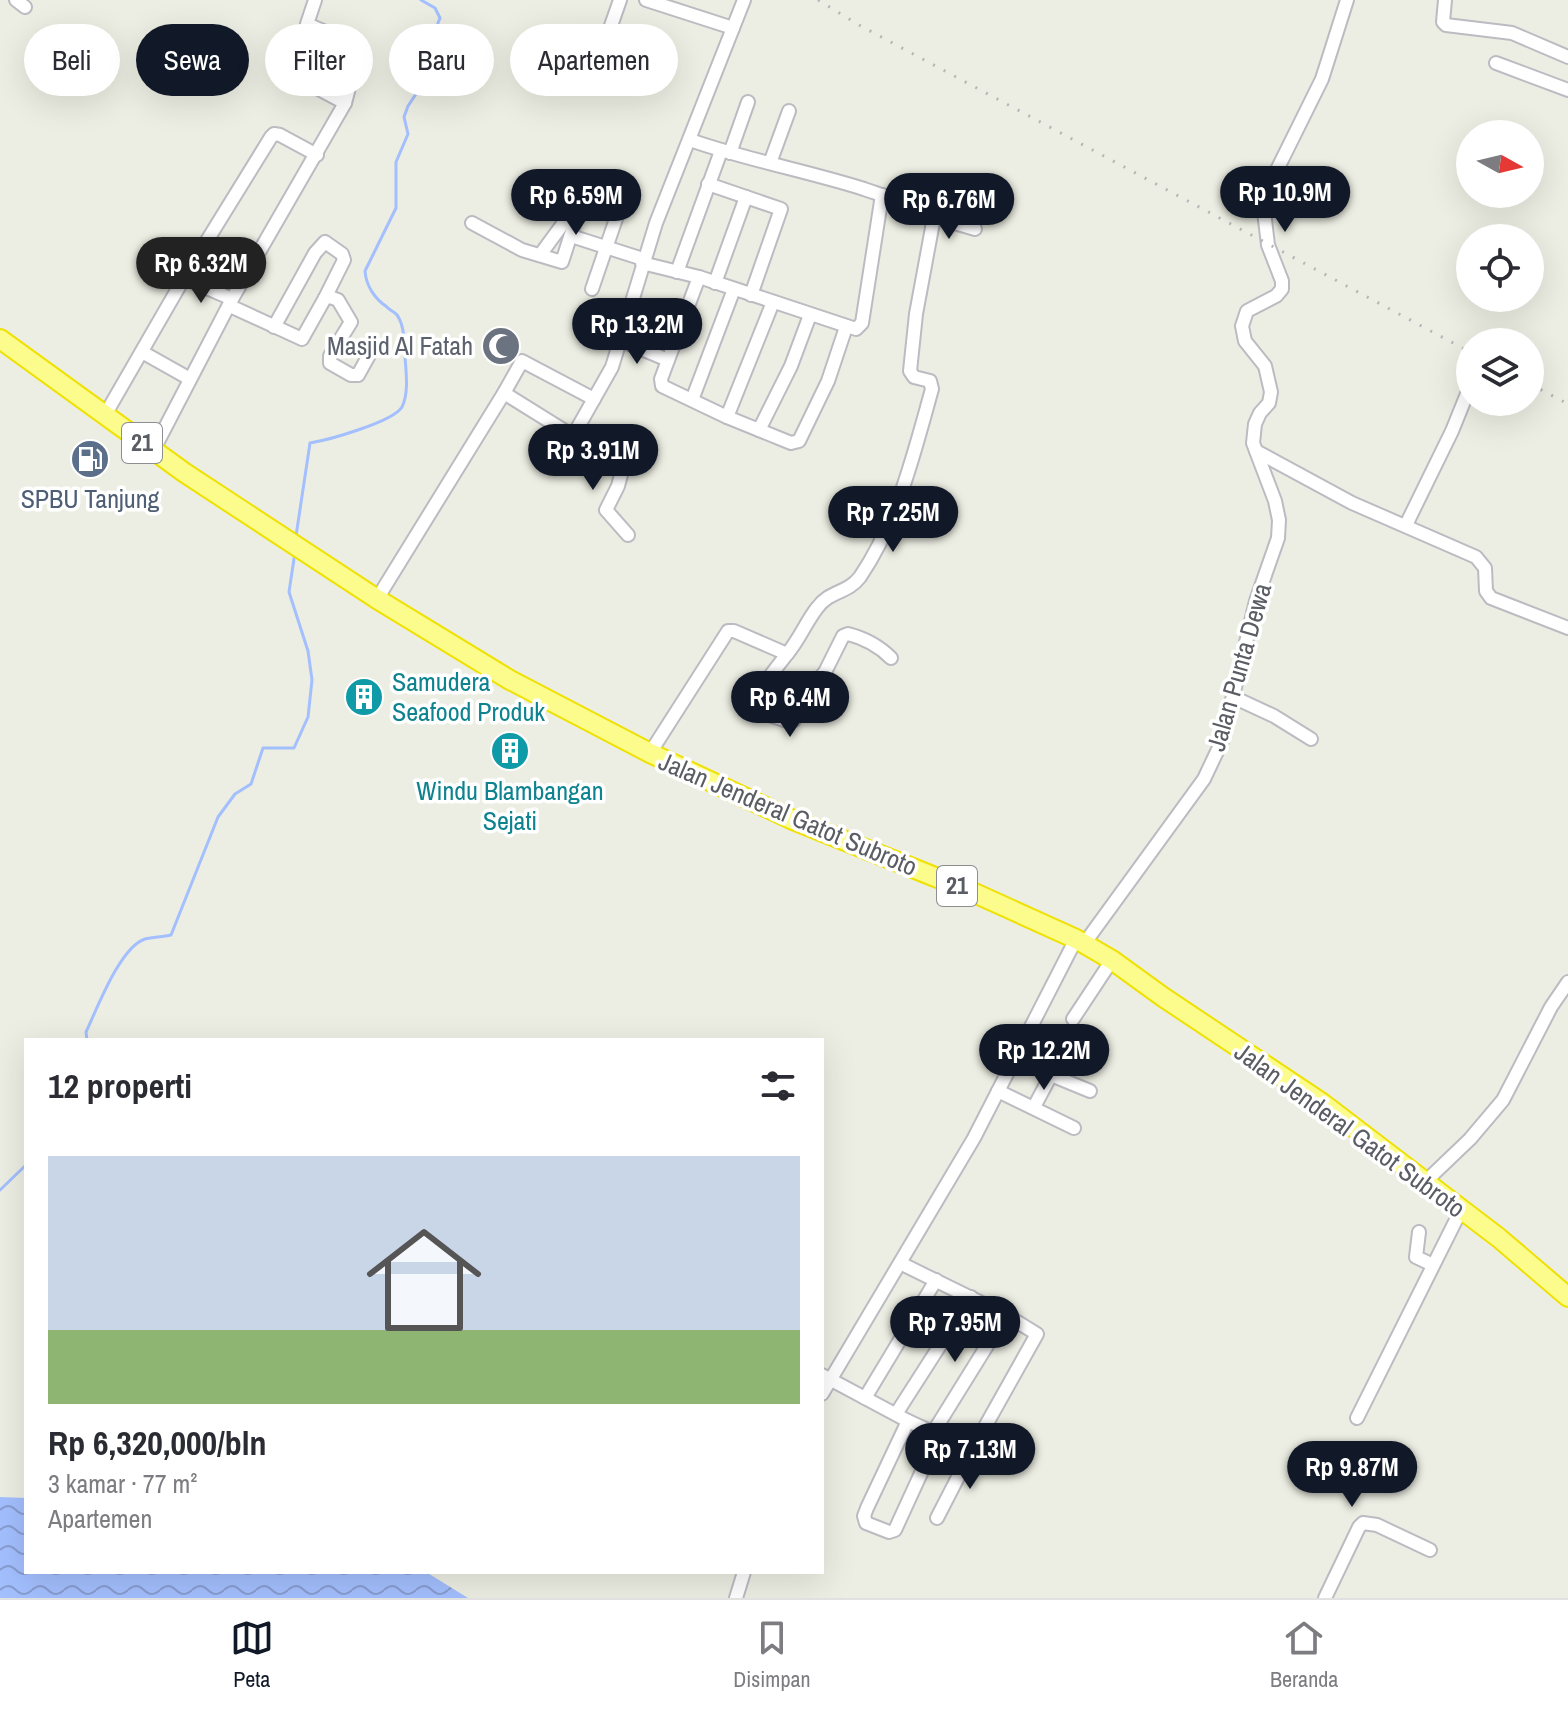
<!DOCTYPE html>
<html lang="id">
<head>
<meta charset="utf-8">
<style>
	body { margin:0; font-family:"Archivo Narrow",sans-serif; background:#f7f7f7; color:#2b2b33; height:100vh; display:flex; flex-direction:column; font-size:30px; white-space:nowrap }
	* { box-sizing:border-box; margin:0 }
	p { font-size:26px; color:#7c7c81 }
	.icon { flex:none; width:44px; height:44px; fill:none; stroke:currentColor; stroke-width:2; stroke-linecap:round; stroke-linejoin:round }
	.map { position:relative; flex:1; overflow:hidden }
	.panel { position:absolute; left:24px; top:1038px; width:800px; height:536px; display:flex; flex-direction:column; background:#fff; border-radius:0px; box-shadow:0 8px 32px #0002 }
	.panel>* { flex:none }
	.guide { position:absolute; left:24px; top:24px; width:800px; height:72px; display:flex; gap:16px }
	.needle { width:52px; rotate:98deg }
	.controls { position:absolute; left:1456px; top:120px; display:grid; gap:16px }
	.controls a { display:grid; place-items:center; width:88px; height:88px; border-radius:50%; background:#fff; box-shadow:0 8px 32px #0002; font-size:40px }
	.price { position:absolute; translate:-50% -68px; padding:0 18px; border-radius:28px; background:#111827; color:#fff; font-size:26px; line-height:52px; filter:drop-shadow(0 2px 4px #0008) }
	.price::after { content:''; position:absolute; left:50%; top:48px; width:24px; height:18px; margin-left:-12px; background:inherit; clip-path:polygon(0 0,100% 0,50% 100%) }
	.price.selected { background:#222; color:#fff }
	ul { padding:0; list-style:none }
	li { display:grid; align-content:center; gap:16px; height:424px; padding:0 24px }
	li span { display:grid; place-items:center; height:248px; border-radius:0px; color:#555 }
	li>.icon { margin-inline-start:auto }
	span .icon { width:144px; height:144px; fill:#fffc; stroke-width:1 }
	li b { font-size:34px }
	h2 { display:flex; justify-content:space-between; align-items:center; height:96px; padding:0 24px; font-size:34px }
	.tag { padding:0 28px; border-radius:36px; background:#fff; box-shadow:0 8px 32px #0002; font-size:28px; line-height:72px }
	.tag.selected { background:#111827; color:#fff }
	.tab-bar { display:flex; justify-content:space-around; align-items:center; height:112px; border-top:2px solid #e1e1e2; background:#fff; font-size:22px; color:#7c7c81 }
	.tab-bar a { display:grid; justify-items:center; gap:4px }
	.tab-bar .selected { color:#111827 }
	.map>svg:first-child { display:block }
	.water { fill:url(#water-waves) }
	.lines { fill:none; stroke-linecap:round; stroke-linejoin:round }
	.stream { stroke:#a3bffe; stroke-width:3 }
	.minor-casing { stroke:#bbbbc2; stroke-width:16 }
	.highway-casing { stroke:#eee103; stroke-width:22 }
	.minor { stroke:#fff; stroke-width:12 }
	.highway { stroke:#fbfc8c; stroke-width:18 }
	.rail { stroke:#b6b6b7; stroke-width:3; stroke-dasharray:2 10; stroke-linecap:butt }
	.labels { text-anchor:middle; stroke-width:7; stroke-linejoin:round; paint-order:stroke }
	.shield { fill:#fff; stroke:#8c8e92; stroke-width:2 }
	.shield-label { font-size:24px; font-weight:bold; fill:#5b5d64 }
	.worship-label { font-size:26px; fill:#5b616d; stroke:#fff; text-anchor:end }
	.service-label { font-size:26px; fill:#4e5e75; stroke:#fff }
	.street-label { font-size:26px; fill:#5b5d64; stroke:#fff }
	.culture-label { font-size:26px; fill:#0d838f; stroke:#fff; text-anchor:start }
</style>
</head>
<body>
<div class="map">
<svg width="1568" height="1598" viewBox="0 0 1568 1598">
	<defs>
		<pattern id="water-waves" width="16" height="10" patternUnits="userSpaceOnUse" patternTransform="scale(2)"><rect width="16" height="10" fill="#a3bffe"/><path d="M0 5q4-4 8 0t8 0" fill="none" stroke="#889ed1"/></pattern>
	</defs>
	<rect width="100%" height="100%" fill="#edeee3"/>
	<polygon class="water" points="0,1497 26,1498 26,1572 426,1572 468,1598 0,1598"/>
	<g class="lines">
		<g class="stream">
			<path d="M 296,536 L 310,443 C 328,440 393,422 402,407 C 409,393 406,372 405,357 C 404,344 405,326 397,315 C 396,313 388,309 387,307 C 375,299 366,286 365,271 L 396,208 L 396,162 L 408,134 L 404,117 L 408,106 L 430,73 L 431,65 L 427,51 L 440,18 L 435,8 L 421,0"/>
			<path d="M 87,1040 L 86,1032 C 97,1009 120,947 145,939 C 153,937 162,937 171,935 L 218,817 L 235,794 L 251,784 L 263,748 L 294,748 L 308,717 L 312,680 L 308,651 L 289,592 L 295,552"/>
			<polyline points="0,1190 26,1165"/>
		</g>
		<defs>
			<g id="minor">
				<polyline points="16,0 25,7"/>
				<polyline points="646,0 733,28"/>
				<polyline points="1445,0 1443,22 1446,25 1512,33 1568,57"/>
				<polyline points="608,36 649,50"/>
				<polyline points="599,60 620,0"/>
				<polyline points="1496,63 1568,90"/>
				<polyline points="283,70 345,103"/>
				<polyline points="730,153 748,102"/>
				<polyline points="770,163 789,111"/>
				<polyline points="708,184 781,209 751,295"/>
				<polyline points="934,217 975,229"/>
				<polyline points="472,223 522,250 562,262 583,197"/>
				<polyline points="571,236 643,259"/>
				<polyline points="540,255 576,206"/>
				<polyline points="642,263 699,277 856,329 862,323 882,195"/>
				<polyline points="677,272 721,151"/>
				<polyline points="699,277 661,379 662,386 727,417 791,443 799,441 828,381 846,327"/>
				<polyline points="184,278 232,299"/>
				<polyline points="715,283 746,197"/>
				<polyline points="592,289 619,210"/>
				<polyline points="230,306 302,339 325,298 330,297 338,300 351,322 330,356 330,363 351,375 358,375 373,348"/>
				<polyline points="274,327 315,253 325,242 342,254 344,260 325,298"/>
				<polyline points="620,340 668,360"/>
				<polyline points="142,352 190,379"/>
				<polyline points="504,393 522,361 594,399"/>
				<polyline points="692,400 734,289"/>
				<polyline points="105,415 184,278 271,137 274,134 280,135 317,155"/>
				<polyline points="727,417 773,302"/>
				<polyline points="759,430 791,366 810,315"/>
				<polyline points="573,436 615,462 622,471 618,486 606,510 628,535"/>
				<polyline points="153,451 232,299 345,103 359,50 356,45 307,24 315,0"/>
				<polyline points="1256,451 1352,503 1476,557 1485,568 1486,591 1491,598 1568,628"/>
				<polyline points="1406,525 1452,431 1469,389"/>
				<polyline points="377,599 504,393 573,436 612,367 656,223 744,0"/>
				<path d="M 787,654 C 776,669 754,692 757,711 L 787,721 L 794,720 L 810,689 L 825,672 L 843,636 L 848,634 C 864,638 880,647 891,658"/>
				<polyline points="1233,697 1274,716 1311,739"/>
				<path d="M 650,753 L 728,631 L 734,631 L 787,654 C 799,640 806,622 817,608 C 830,590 847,594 860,577 C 898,521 914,453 932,389 L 930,381 L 914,377 L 910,371 L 916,314 L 934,217 C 913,205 887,197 864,189 C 807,171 747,160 690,140"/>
				<polyline points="1084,944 1204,779 1222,741 1256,601 1278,538 1279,520 1275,501 1253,443 1255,424 1260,413 1269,403 1271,392 1265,366 1245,341 1242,326 1247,311 1276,296 1282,289 1282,281 1268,245 1263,203 1264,196 1322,79 1347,0"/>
				<polyline points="1073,1019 1112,960"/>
				<polyline points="998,1091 1074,1128"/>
				<polyline points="1034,1107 1051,1075 1090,1091"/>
				<polyline points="1424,1183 1470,1139 1503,1100 1551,1007 1568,982"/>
				<polyline points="1419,1232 1416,1257 1433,1265"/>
				<polyline points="902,1264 1006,1315 1037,1334 972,1450 937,1518"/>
				<polyline points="822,1375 908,1421 972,1450"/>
				<polyline points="822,1394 974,1138 1076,939"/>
				<polyline points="865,1398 936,1280"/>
				<polyline points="896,1414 971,1297"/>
				<polyline points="1357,1418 1461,1210"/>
				<polyline points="908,1421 867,1508 864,1516 866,1523 889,1532 895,1530 939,1434"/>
				<polyline points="934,1431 1006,1315"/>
				<polyline points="736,1598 744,1572"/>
				<polyline points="1325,1598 1359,1527 1363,1523 1377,1525 1430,1550"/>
			</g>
			<polyline id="highway" points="0,339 185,473 377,599 510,680 650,753 793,820 970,891 1076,939 1112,960 1163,997 1322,1103 1499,1238 1568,1297"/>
		</defs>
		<use href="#minor" class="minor-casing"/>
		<use href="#highway" class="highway-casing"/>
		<use href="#minor" class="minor"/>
		<use href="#highway" class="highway"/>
		<g class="rail">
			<polyline points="818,0 859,25 1470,352"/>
			<polyline points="1530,384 1568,404"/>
		</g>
	</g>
	<defs>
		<symbol id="mosque-disc" viewBox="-11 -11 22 22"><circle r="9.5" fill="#6b7280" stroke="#fff"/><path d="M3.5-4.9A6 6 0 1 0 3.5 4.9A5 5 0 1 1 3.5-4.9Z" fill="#fff"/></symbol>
		<symbol id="fuel-disc" viewBox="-11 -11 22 22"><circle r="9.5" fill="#5c6f8a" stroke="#fff"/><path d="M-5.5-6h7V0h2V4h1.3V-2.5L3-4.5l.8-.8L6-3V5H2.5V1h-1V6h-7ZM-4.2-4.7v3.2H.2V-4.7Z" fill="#fff"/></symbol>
		<symbol id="building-disc" viewBox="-11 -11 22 22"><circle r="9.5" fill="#0f9aa8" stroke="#fff"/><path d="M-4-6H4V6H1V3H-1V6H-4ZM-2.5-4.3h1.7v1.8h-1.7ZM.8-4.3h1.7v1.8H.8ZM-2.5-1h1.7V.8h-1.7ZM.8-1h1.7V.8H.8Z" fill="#fff"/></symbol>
	</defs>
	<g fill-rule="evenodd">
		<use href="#mosque-disc" x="479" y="324" width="44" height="44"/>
		<use href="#fuel-disc" x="68" y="437" width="44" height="44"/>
		<use href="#building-disc" x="342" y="675" width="44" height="44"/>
		<use href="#building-disc" x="488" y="729" width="44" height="44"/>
	</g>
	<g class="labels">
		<g class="shield">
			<rect x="122" y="423" width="40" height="40" rx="6"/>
			<rect x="937" y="866" width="40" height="40" rx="6"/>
		</g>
		<g class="shield-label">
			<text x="142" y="451">21</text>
			<text x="957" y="894">21</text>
		</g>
		<g class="worship-label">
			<text x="473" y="355">Masjid Al Fatah</text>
		</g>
		<g class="service-label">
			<text x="90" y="508">SPBU Tanjung</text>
		</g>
		<g class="street-label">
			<text transform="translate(1239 667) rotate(-74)" y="9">Jalan Punta Dewa</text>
			<text transform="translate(788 814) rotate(23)" y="9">Jalan Jenderal Gatot Subroto</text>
			<text transform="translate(1350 1130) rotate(36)" y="9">Jalan Jenderal Gatot Subroto</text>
		</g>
		<g class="culture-label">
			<text x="392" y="691">Samudera<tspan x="392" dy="30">Seafood Produk</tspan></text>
			<text x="510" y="800" text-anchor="middle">Windu Blambangan<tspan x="510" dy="30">Sejati</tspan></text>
		</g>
	</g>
</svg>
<div class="controls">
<a><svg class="needle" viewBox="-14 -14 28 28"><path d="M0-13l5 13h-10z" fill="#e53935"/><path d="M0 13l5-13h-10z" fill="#7c7c81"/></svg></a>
<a><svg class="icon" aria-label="locate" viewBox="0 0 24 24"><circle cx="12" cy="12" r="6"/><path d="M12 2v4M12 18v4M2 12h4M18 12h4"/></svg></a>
<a><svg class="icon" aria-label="layers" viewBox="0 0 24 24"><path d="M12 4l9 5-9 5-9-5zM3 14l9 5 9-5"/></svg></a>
</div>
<b class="price" style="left:1285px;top:234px">Rp 10.9M</b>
<b class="price" style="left:576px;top:237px">Rp 6.59M</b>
<b class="price" style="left:949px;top:241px">Rp 6.76M</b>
<b class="price selected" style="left:201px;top:305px">Rp 6.32M</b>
<b class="price" style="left:637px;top:366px">Rp 13.2M</b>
<b class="price" style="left:593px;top:492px">Rp 3.91M</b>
<b class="price" style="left:893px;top:554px">Rp 7.25M</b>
<b class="price" style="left:790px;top:739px">Rp 6.4M</b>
<b class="price" style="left:1044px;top:1092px">Rp 12.2M</b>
<b class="price" style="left:955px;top:1364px">Rp 7.95M</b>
<b class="price" style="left:970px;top:1491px">Rp 7.13M</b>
<b class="price" style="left:1352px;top:1509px">Rp 9.87M</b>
<div class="guide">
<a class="tag">Beli</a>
<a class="tag selected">Sewa</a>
<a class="tag">Filter</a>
<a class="tag">Baru</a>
<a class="tag">Apartemen</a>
</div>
<section class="panel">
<h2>12 properti<svg class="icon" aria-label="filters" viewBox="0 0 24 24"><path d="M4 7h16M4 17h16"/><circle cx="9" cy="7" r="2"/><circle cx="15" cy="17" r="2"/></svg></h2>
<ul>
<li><span style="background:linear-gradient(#c9d6e8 70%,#8fb573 0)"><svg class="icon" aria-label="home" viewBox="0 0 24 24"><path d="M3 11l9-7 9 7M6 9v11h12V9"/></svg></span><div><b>Rp 6,320,000/bln</b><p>3 kamar · 77 m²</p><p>Apartemen</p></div></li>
</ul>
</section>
</div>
<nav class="tab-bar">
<a class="selected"><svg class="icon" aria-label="map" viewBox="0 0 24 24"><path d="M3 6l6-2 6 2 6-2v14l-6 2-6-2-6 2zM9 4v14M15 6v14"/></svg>Peta</a>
<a><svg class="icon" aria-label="saved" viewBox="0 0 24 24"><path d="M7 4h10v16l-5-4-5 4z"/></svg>Disimpan</a>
<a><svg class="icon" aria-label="home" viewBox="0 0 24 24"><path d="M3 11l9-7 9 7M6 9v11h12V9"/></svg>Beranda</a>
</nav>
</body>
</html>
